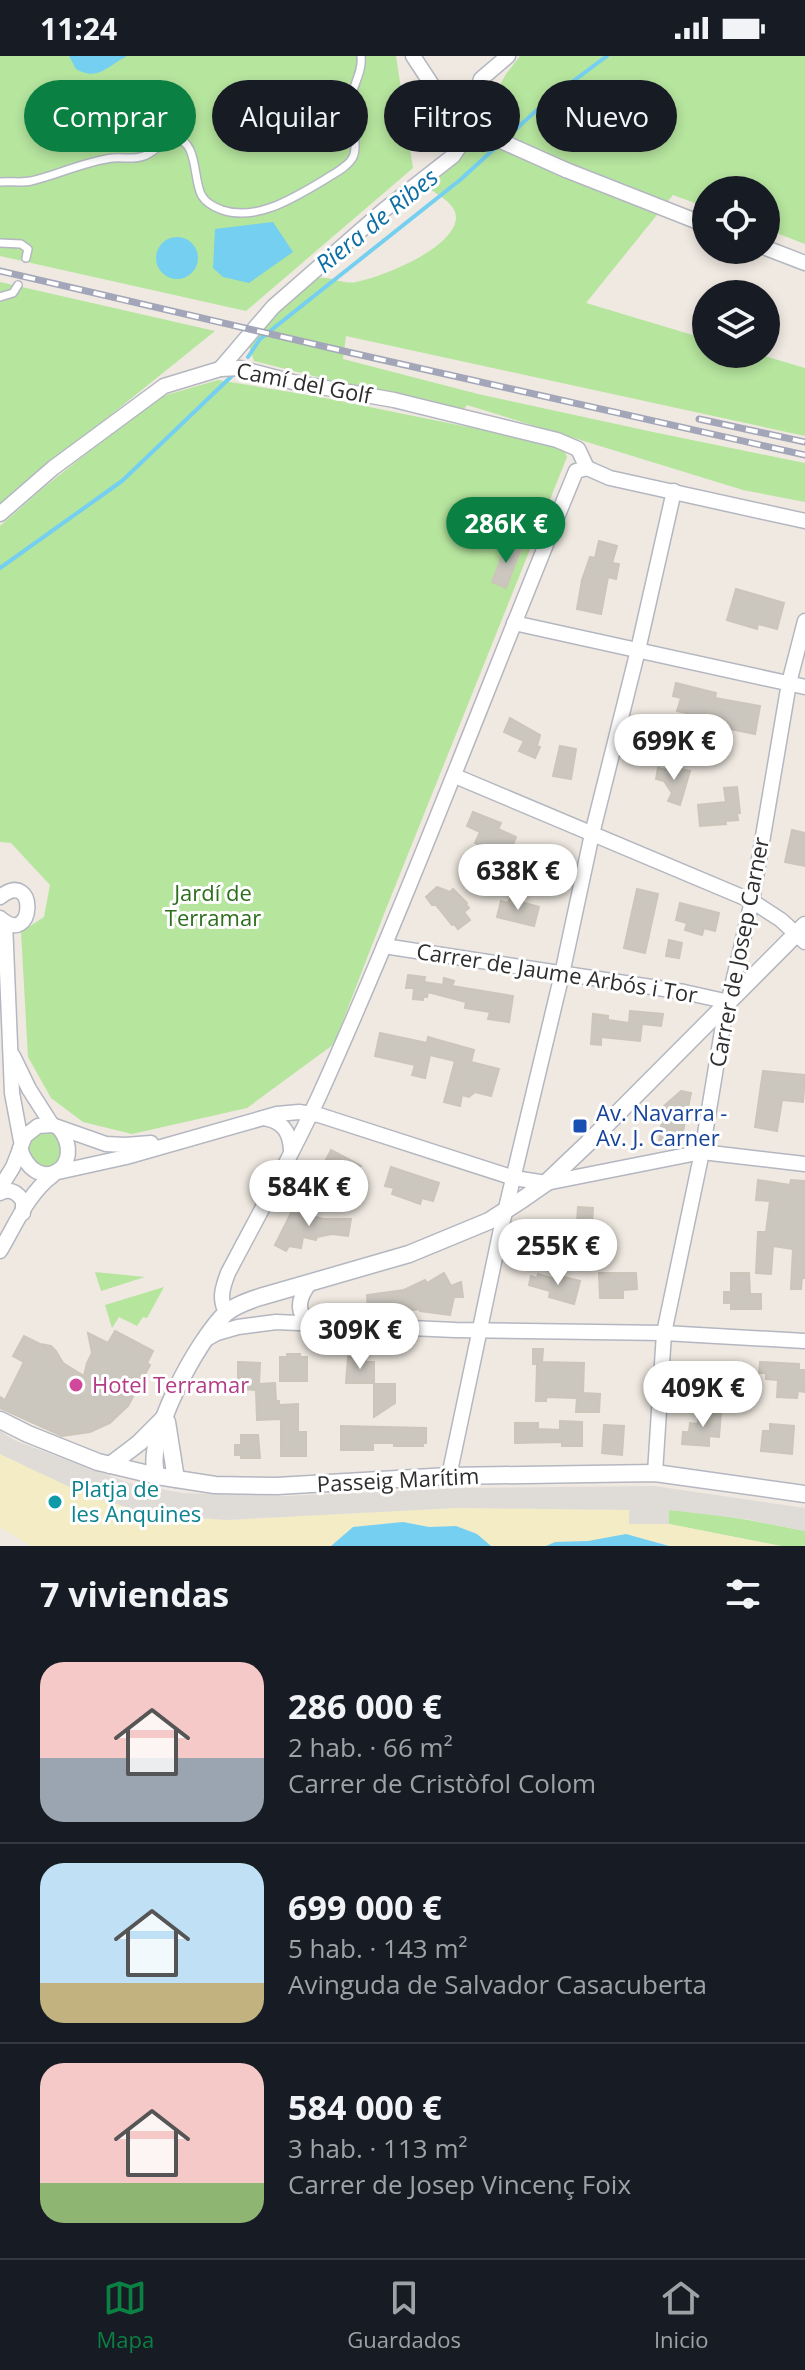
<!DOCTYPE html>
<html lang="es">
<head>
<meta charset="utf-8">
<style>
	body { margin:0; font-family:"Open Sans",sans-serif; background:#20242c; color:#f1f3f6; height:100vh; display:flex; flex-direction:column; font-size:30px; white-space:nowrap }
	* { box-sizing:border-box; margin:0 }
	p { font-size:26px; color:#9ea1a6 }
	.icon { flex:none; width:44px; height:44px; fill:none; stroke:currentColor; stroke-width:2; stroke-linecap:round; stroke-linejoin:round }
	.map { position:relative; height:1490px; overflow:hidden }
	.panel { display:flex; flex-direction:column; background:#171b24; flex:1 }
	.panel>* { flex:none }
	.banner { position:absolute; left:24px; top:24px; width:758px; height:72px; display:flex; gap:16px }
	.tools { position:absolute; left:692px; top:120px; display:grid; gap:16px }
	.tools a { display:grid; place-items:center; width:88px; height:88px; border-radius:50%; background:#171b24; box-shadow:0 4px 12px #0003; font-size:40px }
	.price { position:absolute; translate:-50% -68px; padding:0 18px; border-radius:28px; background:#fff; color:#222; font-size:26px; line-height:52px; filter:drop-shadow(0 2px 4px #0008) }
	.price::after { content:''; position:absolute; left:50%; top:48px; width:24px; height:18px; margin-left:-12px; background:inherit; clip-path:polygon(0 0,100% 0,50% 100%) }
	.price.selected { background:#0b8043; color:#fff }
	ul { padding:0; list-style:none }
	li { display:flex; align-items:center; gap:24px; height:200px; padding:0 40px }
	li+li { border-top:2px solid #363941 }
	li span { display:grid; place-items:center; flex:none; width:224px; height:160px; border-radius:24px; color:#555 }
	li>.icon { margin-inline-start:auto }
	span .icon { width:96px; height:96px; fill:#fffc; stroke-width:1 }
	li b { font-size:34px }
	h2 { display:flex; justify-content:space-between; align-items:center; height:96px; padding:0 40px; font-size:34px }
	.tag { padding:0 28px; border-radius:36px; background:#171b24; box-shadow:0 4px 12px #0003; font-size:28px; line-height:72px }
	.tag.selected { background:#0b8043; color:#fff }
	.status { display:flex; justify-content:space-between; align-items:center; height:56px; padding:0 40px; background:#171b24; direction:ltr }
	.status svg { height:22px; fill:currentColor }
	.menu { display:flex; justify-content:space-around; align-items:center; height:112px; border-top:2px solid #363941; background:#171b24; font-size:22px; color:#9ea1a6 }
	.menu a { display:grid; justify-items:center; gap:4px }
	.menu .selected { color:#0b8043 }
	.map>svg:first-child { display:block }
	.green { fill:#b6e59e }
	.sand { fill:#f3ecc5 }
	.plaza { fill:#dfdcd8 }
	.water { fill:#75cff0 }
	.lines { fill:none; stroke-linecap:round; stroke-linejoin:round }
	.stream { stroke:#75cff0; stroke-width:4 }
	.building { fill:#cbc7bf; stroke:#cbc5ba; stroke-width:2 }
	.service-casing { stroke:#b4b7c1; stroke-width:10 }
	.minor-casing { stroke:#b4b7c1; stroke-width:17 }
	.tertiary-casing { stroke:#b4b7c1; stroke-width:19 }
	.service { stroke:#fff; stroke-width:7 }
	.minor { stroke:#fff; stroke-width:14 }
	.tertiary { stroke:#fff; stroke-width:16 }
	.rail-casing { stroke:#a3a6b8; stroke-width:7 }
	.rail { stroke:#fff; stroke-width:4; stroke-dasharray:12; stroke-linecap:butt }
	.minor-bridge-casing { stroke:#b4b7c1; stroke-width:17; stroke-linecap:butt }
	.minor-bridge { stroke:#fff; stroke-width:14 }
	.transit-dot { fill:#1a4fb4; stroke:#fff; stroke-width:3 }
	.hotel-dot { fill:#d1479c; stroke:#fff; stroke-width:3 }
	.culture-dot { fill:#0f9aa8; stroke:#fff; stroke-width:3 }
	.labels { text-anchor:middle; stroke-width:6; stroke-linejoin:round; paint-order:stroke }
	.street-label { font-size:22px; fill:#2e2e2e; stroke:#fff }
	.park-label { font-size:22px; fill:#2c6e1b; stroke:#fff }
	.transit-label { font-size:22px; fill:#164399; stroke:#fff; text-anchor:start }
	.hotel-label { font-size:22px; fill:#b23c85; stroke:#fff; text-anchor:start }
	.culture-label { font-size:22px; fill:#0d838f; stroke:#fff; text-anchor:start }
	.water-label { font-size:24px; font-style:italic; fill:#0d6fa3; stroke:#fff }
</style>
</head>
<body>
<div class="status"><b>11:24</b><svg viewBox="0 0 49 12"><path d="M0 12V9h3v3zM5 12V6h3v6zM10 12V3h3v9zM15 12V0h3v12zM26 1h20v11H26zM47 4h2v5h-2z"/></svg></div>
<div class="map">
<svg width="805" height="1490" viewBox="0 0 805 1490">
	<rect width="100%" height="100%" fill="#efe9e1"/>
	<g class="green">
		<polygon points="0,0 396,0 413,112 246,255 0,200"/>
		<path d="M 520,0 L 805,0 L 805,188 L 766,173 L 766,134 L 706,134 L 706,151 L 673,139 L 586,247 L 706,283 L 706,298 L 758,298 L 805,312 L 805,380 L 346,280 L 343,303 L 478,338 L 653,376 L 805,407 L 805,446 L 743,434 L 467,349 L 461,357 L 254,305 L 249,290 L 257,272 L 314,223 C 329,218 341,229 356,226 C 382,221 456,192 456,161 C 456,147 436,138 427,131 L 428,121 L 468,87 L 506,18 Z"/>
		<polygon points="0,226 215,275 0,448"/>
		<polygon points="218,324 320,341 557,389 564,393 567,401 384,858 334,988 247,1052 132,1078 83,1066 51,1042 28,1001 21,876 44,861 50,829 11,787 0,786 0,470 42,433 156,342"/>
		<polygon points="36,1075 53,1075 65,1091 56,1109 43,1113 27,1102 27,1084"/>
		<polygon points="95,1216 145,1221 101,1235"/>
		<polygon points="164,1231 147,1262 143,1261 137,1270 119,1261 112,1272 105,1249"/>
		<path d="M 669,1454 C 715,1457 760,1466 805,1475 L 805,1490 L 781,1490 L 669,1468 Z"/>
	</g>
	<polygon class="sand" points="0,1398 85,1438 136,1454 182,1461 227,1464 456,1452 629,1454 629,1468 669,1468 781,1490 669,1490 661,1486 588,1485 555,1486 546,1490 491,1490 476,1478 456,1470 429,1471 403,1466 353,1471 331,1490 31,1490 0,1471"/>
	<polygon class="plaza" points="0,1375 16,1385 129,1427 182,1437 286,1440 467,1432 654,1430 805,1452 805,1475 745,1463 669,1454 669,1468 629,1468 629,1454 456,1452 227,1464 182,1461 136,1454 85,1438 42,1418 0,1398"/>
	<g class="water">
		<path d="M 69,0 L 127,0 C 109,9 98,26 76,13 Z"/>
		<polygon points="273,166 293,196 249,227 223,221 213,212 215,173"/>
		<circle cx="177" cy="202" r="21"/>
		<polygon points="403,1466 429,1471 456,1470 477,1478 491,1490 331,1490 353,1471"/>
		<polygon points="626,1478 669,1490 546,1490 555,1486 588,1485"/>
	</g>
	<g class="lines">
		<g class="stream">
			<polyline points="248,301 260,283 460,124 548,44 607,0"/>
			<polyline points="0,512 122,425 236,316"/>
		</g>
	</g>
	<g class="building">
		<polygon points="599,485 617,490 612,507 619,508 616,523 608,521 601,558 577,553 582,524 590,501 595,502"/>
		<polygon points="507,487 521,492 506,532 492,526"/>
		<polygon points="736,533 784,547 777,573 758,568 757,573 727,564"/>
		<polygon points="676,627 716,637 715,642 760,650 755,678 725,672 726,667 707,662 700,682 689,679 692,667 689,666 691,658 677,655 681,642 673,640"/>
		<polygon points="510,662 540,679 537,690 540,691 535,702 519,695 524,685 504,676"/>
		<polygon points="560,690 576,693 571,723 553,720"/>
		<polygon points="667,710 690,715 680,749 668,745 672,737 664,725 656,723 658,712 666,714"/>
		<polygon points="737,731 740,757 737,757 738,764 725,765 726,768 700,770 698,749 726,746 724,732"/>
		<polygon points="473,756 501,767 498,773 516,781 509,798 491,790 490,793 475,787 480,776 467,770"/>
		<polygon points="792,774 805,777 805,810 785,806"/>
		<polygon points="437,831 450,836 453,833 467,847 466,848 469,852 464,856 470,864 458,873 454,868 452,869 436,849 432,849 426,841"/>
		<polygon points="637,833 658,838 645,897 624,892"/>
		<polygon points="510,843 539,851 534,870 497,861 501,845 508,847"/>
		<polygon points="680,847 719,857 715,875 704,872 702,879 685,874 687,867 676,864"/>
		<polygon points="669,884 682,887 679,902 666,900"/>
		<polygon points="408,919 425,921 424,926 443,929 444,922 454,925 452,930 513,940 509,966 488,963 490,956 465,952 466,946 428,936 427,941 423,941 423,944 413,943 414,932 406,932"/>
		<polygon points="630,955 663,958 661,970 642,968 640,985 601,981 601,989 591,988 593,958 608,960 608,964 629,967"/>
		<polygon points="380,977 427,987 428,981 474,994 471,1006 499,1013 491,1040 475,1036 469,1041 462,1039 460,1050 444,1046 455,1005 430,999 425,1022 412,1019 415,1009 375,1000"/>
		<polygon points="763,1015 805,1019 803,1046 782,1044 777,1075 755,1071"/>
		<polygon points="681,1035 691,1037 682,1080 659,1085 664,1050"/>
		<polygon points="331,1094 361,1110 350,1132 352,1134 346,1146 321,1133 324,1127 316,1123"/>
		<polygon points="391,1111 439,1127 433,1145 422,1142 420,1148 392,1138 394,1132 385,1130"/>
		<polygon points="758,1124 790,1129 791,1124 805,1125 805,1222 802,1222 801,1233 791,1233 793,1193 773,1190 771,1218 756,1217 758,1176 766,1176 770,1145 756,1144"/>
		<polygon points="295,1149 306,1152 306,1158 323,1163 351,1163 348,1180 332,1178 317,1181 316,1184 303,1181 301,1192 289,1190 286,1195 275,1189"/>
		<polygon points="578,1151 593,1152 591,1184 587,1202 540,1199 541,1185 551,1186 551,1180 576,1182"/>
		<polygon points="444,1217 451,1230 461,1226 463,1241 454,1241 450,1259 420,1255 419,1253 407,1255 407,1252 368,1254 367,1239 404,1234 425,1224 427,1227"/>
		<polygon points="599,1217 636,1217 637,1233 623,1234 623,1242 600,1242"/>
		<polygon points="731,1217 749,1217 750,1238 761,1238 761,1253 731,1253 731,1247 724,1247 724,1236 731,1236"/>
		<polygon points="538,1218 555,1223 556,1219 580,1225 574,1248 549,1241 550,1235 529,1229 531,1220 537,1222"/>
		<polygon points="115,1275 153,1295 147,1307 150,1309 128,1350 110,1367 90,1376 62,1380 0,1352 0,1341 5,1344 24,1306 13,1300 24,1280 40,1288 51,1290 56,1295 63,1307 84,1320 87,1307 92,1297 88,1277 108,1287"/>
		<polygon points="533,1293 543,1293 542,1306 584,1307 583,1337 600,1338 599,1356 576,1356 577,1342 546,1341 546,1345 536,1345 537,1308 533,1308"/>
		<polygon points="287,1298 300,1298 300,1301 307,1301 307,1325 280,1325 280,1301 287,1301"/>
		<polygon points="366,1300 366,1306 374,1306 374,1327 346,1327 348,1301"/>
		<polygon points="238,1306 260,1307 259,1328 275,1327 276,1345 279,1345 279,1349 298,1348 298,1376 306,1376 306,1400 281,1400 281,1363 257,1364 256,1334 242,1333 243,1325 238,1325"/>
		<polygon points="760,1306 799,1308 799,1314 805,1314 805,1336 798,1335 797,1342 777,1341 778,1324 766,1323 766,1317 759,1317"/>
		<polygon points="374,1328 395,1328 395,1347 374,1361"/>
		<polygon points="698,1355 721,1356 719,1381 709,1380 709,1390 682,1388 683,1376 689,1376 690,1367 698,1368"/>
		<polygon points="560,1365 582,1366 582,1390 562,1390 562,1386 515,1387 515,1367 538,1367 538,1373 560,1374"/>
		<polygon points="770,1368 794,1370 792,1398 761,1395 763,1375 770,1375"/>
		<polygon points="604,1369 624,1370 622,1399 602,1397"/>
		<polygon points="341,1370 426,1372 426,1387 423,1387 423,1390 394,1390 394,1387 373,1387 373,1394 341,1394"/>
		<polygon points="241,1379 258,1379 260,1402 241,1402 241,1399 235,1399 235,1389 241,1389"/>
	</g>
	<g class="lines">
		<defs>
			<g id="service">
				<path d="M 0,126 C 10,125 21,127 31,125 C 58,119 85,105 113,102 C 124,101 133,104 144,100 C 155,96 162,84 176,84 C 198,83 193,126 202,140 C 206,147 214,151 222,154 C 257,166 295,141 324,124 C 333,118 348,111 353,101 C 359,89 350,62 351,47 C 351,30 363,18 361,0"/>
				<polyline points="0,187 21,188 28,193 26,202"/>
				<polyline points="0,241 13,237 18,229"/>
			</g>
			<g id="minor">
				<polyline points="413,0 440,41"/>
				<polyline points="566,114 706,169"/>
				<polyline points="766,192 805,207"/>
				<polyline points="220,313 273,251 384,154 453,100 459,91 481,23 508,0"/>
				<polyline points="587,412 610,422 805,465"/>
				<polyline points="0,458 53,412 164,330 220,313 240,312 293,326 394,344 557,384 578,393 587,412"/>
				<polyline points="514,567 805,631"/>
				<polyline points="455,720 752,845 781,864 805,886"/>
				<path d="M 0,841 C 38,811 35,893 0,862"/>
				<polyline points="5,866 12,1037 21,1085"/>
				<polyline points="384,890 684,936 729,946"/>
				<polyline points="13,1000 29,1033 52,1069"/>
				<path d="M 264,1062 C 282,1065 290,1075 291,1094"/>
				<path d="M 20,1092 C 36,1143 89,1110 59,1072"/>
				<polyline points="58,1116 126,1101 277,1058 299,1056 319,1059 514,1122 546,1127 702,1096 805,1108"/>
				<polyline points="0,1132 13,1111 25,1080 38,1070 52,1069 106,1088 125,1089 151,1087"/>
				<path d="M 0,1137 C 10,1132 17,1136 23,1145 L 23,1157"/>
				<path d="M 0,1195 C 15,1170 28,1137 53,1119"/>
				<path d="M 310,1227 C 298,1242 295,1256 311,1269"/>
				<path d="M 227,1257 C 218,1244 223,1230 228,1217 C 259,1158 292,1099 320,1038 C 412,834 490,623 576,415 L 587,412"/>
				<polyline points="206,1283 217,1277 238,1271 276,1266 455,1274 664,1277 805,1285"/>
				<polyline points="655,1417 664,1277 702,1096 723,969 752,845 789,627 805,565"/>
				<polyline points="449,1420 501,1173 562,918 592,778 638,594 674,435"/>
			</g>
			<g id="tertiary">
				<polyline points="0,1364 28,1378 98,1406 157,1420 215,1429 277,1430 449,1420 655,1417 805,1438"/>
				<polyline points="167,1366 176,1423"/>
				<polyline points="110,1409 139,1387 163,1363"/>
				<path d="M 157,1420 C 142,1384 199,1282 226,1257 C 236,1249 248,1245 260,1241 L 409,1198 L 489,1165 L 523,1143 L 546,1127 L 588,1087 L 805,869"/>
			</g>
		</defs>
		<use href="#service" class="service-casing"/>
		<use href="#minor" class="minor-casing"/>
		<use href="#tertiary" class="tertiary-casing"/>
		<use href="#service" class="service"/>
		<use href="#minor" class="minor"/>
		<use href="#tertiary" class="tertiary"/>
		<defs>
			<g id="rail">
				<polyline points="0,215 352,297 805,399"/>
				<polyline points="699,363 805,386"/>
			</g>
		</defs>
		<use href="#rail" class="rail-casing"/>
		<use href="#rail" class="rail"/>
		<defs>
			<polyline id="minor-bridge" points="440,41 474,73 566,114"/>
		</defs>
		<use href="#minor-bridge" class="minor-bridge-casing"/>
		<use href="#minor-bridge" class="minor-bridge"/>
	</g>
	<rect class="transit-dot" x="572" y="1062" width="16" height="16" rx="4"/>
	<circle class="hotel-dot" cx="76" cy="1329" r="8"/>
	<circle class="culture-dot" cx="55" cy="1446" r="8"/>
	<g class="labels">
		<g class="street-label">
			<text transform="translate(304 327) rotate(11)" y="8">Camí del Golf</text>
			<text transform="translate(739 896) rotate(-79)" y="8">Carrer de Josep Carner</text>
			<text transform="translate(557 917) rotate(9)" y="8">Carrer de Jaume Arbós i Tor</text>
			<text transform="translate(398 1424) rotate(-3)" y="8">Passeig Marítim</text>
		</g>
		<g class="park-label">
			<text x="213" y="845">Jardí de<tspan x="213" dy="25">Terramar</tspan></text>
		</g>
		<g class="transit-label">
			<text x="596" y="1065">Av. Navarra -<tspan x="596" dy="25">Av. J. Carner</tspan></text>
		</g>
		<g class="hotel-label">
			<text x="92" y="1337">Hotel Terramar</text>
		</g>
		<g class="culture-label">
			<text x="71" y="1441">Platja de<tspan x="71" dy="25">les Anquines</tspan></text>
		</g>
		<g class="water-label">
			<text transform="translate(377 165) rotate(-39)" y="8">Riera de Ribes</text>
		</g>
	</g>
</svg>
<div class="tools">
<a><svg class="icon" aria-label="locate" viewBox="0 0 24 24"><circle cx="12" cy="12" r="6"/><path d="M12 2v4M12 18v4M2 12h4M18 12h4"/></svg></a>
<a><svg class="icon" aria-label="layers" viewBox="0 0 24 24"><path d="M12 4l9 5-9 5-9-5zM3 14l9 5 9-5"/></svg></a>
</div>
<b class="price selected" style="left:506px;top:509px">286K €</b>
<b class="price" style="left:674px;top:726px">699K €</b>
<b class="price" style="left:518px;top:856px">638K €</b>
<b class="price" style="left:309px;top:1172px">584K €</b>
<b class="price" style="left:558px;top:1231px">255K €</b>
<b class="price" style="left:360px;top:1315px">309K €</b>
<b class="price" style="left:703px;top:1373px">409K €</b>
<div class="banner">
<a class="tag selected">Comprar</a>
<a class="tag">Alquilar</a>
<a class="tag">Filtros</a>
<a class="tag">Nuevo</a>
</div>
</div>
<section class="panel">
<h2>7 viviendas<svg class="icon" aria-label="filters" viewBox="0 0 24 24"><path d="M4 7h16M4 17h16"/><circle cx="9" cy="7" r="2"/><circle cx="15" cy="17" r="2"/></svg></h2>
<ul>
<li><span style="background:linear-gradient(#f6c9c9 60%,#9aa5b1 0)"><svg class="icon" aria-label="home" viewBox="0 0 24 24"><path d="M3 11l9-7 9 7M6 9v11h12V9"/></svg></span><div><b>286 000 €</b><p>2 hab. · 66 m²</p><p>Carrer de Cristòfol Colom</p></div></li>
<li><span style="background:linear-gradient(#bfe0f5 75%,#c2b280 0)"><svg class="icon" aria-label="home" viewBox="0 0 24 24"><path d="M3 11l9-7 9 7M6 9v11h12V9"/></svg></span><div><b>699 000 €</b><p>5 hab. · 143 m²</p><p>Avinguda de Salvador Casacuberta</p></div></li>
<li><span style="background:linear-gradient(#f6c9c9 75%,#8fb573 0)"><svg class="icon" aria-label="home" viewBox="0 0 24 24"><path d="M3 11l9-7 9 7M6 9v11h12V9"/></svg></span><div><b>584 000 €</b><p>3 hab. · 113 m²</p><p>Carrer de Josep Vincenç Foix</p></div></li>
</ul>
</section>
<nav class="menu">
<a class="selected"><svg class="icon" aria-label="map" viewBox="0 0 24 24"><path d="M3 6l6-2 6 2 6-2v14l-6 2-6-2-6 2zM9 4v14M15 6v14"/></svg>Mapa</a>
<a><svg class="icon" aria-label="saved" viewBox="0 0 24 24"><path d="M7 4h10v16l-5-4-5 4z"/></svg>Guardados</a>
<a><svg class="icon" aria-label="home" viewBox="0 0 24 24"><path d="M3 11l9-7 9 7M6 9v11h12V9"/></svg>Inicio</a>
</nav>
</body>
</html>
